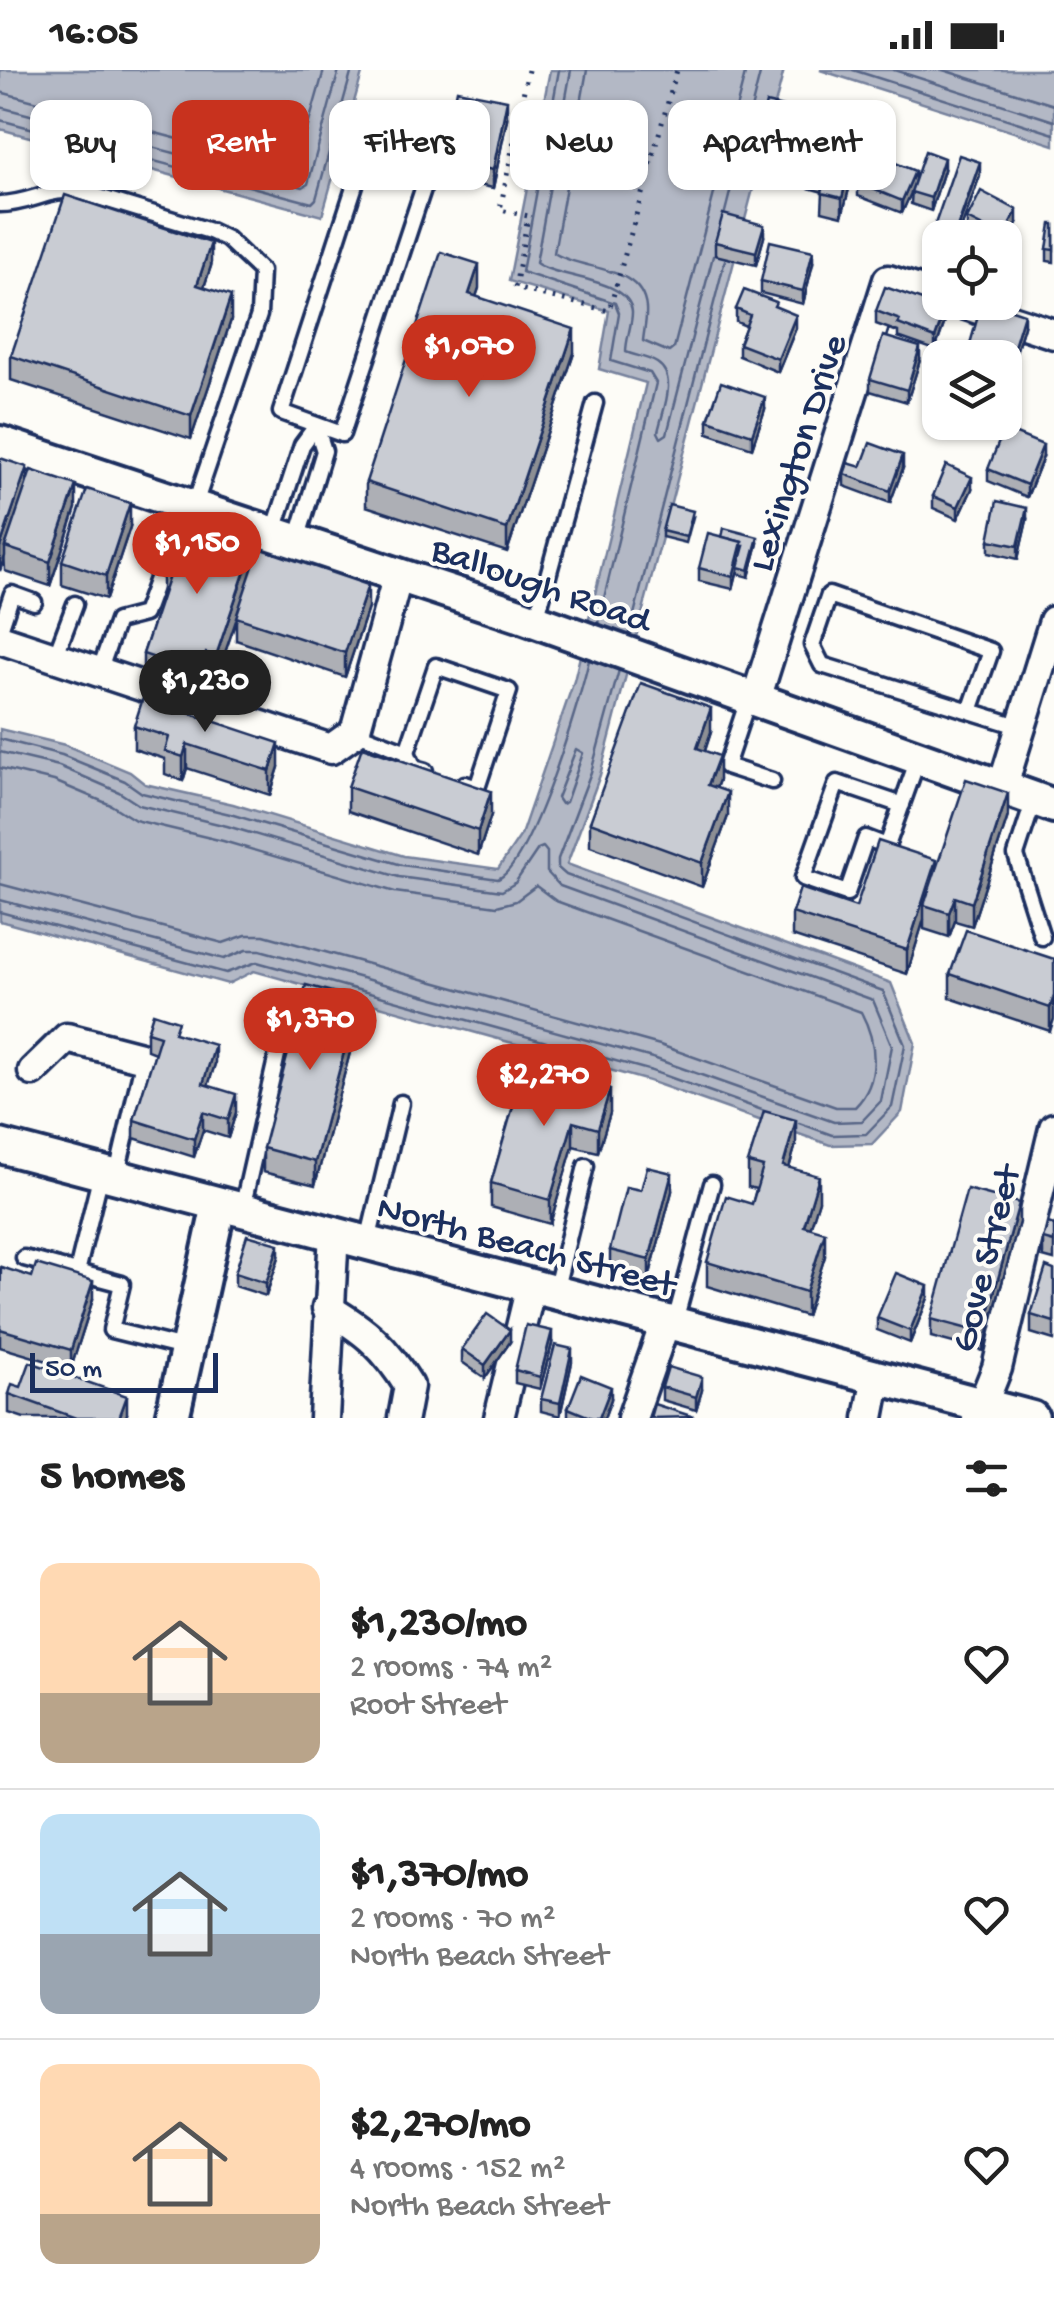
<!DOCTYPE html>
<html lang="en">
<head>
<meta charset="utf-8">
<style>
	body { margin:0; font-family:"Gochi Hand",sans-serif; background:#f6f6f6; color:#222; height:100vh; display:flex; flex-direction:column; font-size:38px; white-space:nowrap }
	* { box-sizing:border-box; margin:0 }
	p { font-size:32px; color:#767676 }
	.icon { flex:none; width:55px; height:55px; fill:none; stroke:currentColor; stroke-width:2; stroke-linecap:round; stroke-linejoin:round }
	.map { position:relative; height:1348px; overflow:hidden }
	.panel { display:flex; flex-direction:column; background:#fff; flex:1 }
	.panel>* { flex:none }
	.hud { position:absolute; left:30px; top:30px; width:995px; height:90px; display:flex; gap:20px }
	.fabs { position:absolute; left:922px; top:150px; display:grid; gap:20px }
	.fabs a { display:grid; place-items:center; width:100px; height:100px; border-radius:20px; background:#fff; box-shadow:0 2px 8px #0004; font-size:50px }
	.scale { position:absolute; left:30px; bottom:25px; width:188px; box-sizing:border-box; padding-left:10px; border:5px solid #1b2f5e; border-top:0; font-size:28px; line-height:35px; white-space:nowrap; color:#1b2f5e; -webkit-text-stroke:8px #fdfcf7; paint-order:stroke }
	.price { position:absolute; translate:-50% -85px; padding:0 22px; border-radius:35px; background:#c8321e; color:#fff; font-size:32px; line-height:65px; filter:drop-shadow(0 2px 5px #0008) }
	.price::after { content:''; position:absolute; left:50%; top:60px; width:30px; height:22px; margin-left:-15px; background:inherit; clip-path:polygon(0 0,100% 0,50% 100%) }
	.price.selected { background:#222; color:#fff }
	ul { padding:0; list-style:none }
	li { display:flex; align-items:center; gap:30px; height:250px; padding:0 40px }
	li+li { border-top:2px solid #e0e0e0 }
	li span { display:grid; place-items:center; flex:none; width:280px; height:200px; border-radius:20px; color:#555 }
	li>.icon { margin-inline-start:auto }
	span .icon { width:120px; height:120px; fill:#fffc; stroke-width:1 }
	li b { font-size:42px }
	h2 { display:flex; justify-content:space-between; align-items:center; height:120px; padding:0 40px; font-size:42px }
	.pill { padding:0 35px; border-radius:20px; background:#fff; box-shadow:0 2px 8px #0004; font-size:35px; line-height:90px }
	.pill.selected { background:#c8321e; color:#fff }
	.status { display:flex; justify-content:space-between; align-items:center; height:70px; padding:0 50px; background:#fff; direction:ltr }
	.status svg { height:28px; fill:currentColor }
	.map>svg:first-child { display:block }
	.water { fill:#b3b8c5; stroke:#76819c; stroke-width:2.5 }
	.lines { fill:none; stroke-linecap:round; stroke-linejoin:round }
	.shore { stroke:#586687; stroke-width:2.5 }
	.service-casing { stroke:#1b2f5e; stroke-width:21 }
	.minor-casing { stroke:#1b2f5e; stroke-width:35 }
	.tertiary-casing { stroke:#1b2f5e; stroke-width:40 }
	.path { stroke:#1b2f5e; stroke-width:5; stroke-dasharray:2.5 8; stroke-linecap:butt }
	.service { stroke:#fdfcf7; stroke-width:14 }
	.minor { stroke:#fdfcf7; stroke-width:28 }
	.tertiary { stroke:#fdfcf7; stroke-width:32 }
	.wall { fill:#adafb5; stroke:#1b2f5e; stroke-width:2.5 }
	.shaded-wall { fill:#8d8f94; stroke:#1b2f5e; stroke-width:2.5 }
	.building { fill:#c9ccd3; stroke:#1b2f5e; stroke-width:2.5 }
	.labels { text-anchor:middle; stroke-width:8; stroke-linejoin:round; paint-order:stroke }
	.street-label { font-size:38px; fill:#1b2f5e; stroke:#fdfcf7 }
</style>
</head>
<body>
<div class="status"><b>16:05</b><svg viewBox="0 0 49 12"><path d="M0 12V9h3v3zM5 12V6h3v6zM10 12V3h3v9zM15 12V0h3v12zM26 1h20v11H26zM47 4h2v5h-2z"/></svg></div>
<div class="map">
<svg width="1054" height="1348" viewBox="0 0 1054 1348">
	<rect width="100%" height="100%" fill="#fdfcf7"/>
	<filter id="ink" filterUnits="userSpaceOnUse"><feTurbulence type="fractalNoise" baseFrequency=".01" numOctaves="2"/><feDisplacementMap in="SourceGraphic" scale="20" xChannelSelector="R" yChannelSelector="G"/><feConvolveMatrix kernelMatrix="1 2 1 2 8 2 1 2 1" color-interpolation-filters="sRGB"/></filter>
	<g filter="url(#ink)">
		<g class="water">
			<polygon points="0,0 363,0 322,146 0,59"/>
			<polygon points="550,0 784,0 600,705 567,794 891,913 915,973 902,1042 872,1074 830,1075 649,1011 254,901 228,914 0,851 0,659 65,675 130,702 145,714 233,734 404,786 498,799 521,765 574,611 646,313 599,299 609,241 509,211"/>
			<polygon points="820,0 1054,0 1054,75"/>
		</g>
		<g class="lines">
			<g class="shore">
				<polyline points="559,0 522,202 615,233 619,243 611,291 650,303 656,313 598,553"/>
				<path d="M 571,0 L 536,193 C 558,209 630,208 632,242 C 632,255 626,269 626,282 C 635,286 648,287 657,293 C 679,307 662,342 658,362 L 661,368 L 667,364 L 713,186"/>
				<path d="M 587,0 L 554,183 C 581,201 642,194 646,238 C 647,249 644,260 643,271 L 669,282 L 674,278 L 746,0"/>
				<polyline points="853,0 1054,64"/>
				<polyline points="894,0 1054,51"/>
				<polyline points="943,0 1054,35"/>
				<polyline points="0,22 292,99 297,95 324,0"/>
				<polyline points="0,37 303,117 308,114 339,0"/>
				<polyline points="0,50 312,133 316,129 352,0"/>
				<polyline points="725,142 761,0"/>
				<polyline points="629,564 725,190"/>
				<polyline points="619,600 591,702 558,789 558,798 566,805 883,921 905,975 892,1037 866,1064 832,1065 799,1053"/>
				<path d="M 0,669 L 62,685 L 125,711 L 142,723 L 230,744 L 402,795 L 498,809 C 531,794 580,630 589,590"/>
				<polygon points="576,679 583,683 566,732 561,734 557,728"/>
				<polyline points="0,682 59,696 119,722 139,735 227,756 399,807 502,821 515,813 538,779 543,777 547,782 547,802 560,816 873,930 892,976 881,1031 862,1051 834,1052 656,989 260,880 246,880 224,889 0,830"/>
				<path d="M 0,698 L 54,711 L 111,735 L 135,750 L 223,771 L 395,822 L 497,836 L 516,831 L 536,816 L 556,831 L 861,942 C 877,972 881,1011 855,1037 L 836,1037 L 660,975 L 264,865 L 246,865 L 223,873 L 0,814"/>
				<polyline points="0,842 226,903 257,892 652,1001 762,1040"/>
			</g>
			<defs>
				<g id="service">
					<polygon points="405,71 430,98 342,364 281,342 366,81"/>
					<path d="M 0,134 C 31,134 50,116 82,122 L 210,161 L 227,169 L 261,201 L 259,245 L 194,437"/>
					<polyline points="273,464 302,375 316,356"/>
					<polyline points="297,470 324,381 316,356"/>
					<polyline points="536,550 595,333"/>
					<polyline points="0,560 12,524 34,532"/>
					<polyline points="55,587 75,534"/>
					<polyline points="99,602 117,551 144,544 179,449"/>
					<polyline points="749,627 726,696 772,711"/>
					<polyline points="970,641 991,581 829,525 812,575 822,595 1021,657"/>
					<polyline points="355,662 407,682 436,596 509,621 477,718 465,714"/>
					<polyline points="407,682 414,698 425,701"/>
					<polyline points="1034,730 1016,785 1042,867"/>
					<polyline points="902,735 837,713 803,808 847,823 866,768 887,776 918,689"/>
					<polyline points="116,1108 145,984"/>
					<polyline points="242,1139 286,945"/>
					<polyline points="368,1171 401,1033"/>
					<polyline points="24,1188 77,1202 101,1104"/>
					<polyline points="77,1202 122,1214 111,1260 188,1279"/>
					<polyline points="555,1222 586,1096"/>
					<polyline points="674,1255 712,1114"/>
				</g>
				<g id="minor">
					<polyline points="957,232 1054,264"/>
					<polyline points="0,569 331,679 355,662 398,505"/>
					<polyline points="756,629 888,210 940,227"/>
					<polyline points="1002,718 1054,551"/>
					<polyline points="33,1001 67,968 144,988"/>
					<path d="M 327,1238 C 366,1261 385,1277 409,1316 L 403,1348"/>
					<polyline points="324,1348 334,1162"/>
					<polyline points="499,1348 531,1216"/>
					<polyline points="632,1348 665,1253"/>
					<polyline points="869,1348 877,1306"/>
					<polyline points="977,1348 997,1298 1054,1058"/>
				</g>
				<g id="tertiary">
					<polyline points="0,373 519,545 1054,736"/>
					<polyline points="0,1076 1032,1348"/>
					<polyline points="172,1348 219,1135"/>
				</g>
			</defs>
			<use href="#service" class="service-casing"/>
			<use href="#minor" class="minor-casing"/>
			<use href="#tertiary" class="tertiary-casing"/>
			<g class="path">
				<polyline points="528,0 500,140 528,146 515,218 609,241 677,0"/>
				<polyline points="434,485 457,487 499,506"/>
			</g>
			<use href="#service" class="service"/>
			<use href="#minor" class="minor"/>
			<use href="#tertiary" class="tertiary"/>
		</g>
		<g class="wall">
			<polygon points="507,49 493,118 443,108 443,90"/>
			<polygon points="804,55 789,113 751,103 751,91"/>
			<polygon points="862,68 842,146 822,141 823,122 798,115 798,97"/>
			<polygon points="944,100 931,141 911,134 912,119 902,143 858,126 858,113 915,112"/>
			<polygon points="980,105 958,168 940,168 940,171 934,169 934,157"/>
			<polygon points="967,149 1017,153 1005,176 1005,168 980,168 967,161"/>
			<polygon points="1054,154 1054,192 1047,191 1047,179"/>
			<polygon points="764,167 756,195 715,185 715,172"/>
			<polygon points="813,193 803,234 761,223 761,211"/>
			<polygon points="211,196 204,217 231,250 191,369 11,310 11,286"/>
			<polygon points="479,218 476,226 574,283 507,482 366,436 366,412"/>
			<polygon points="776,237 796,258 778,302 739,286 739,274 746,256 736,252 736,239"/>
			<polygon points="876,241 948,243 935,280 898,267 898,262 876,254"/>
			<polygon points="1024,256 1009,305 1005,304 1005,288 968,288 968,281"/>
			<polygon points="920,290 907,332 870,321 870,309"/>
			<polygon points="765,339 752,378 708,363 708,350"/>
			<polygon points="1043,387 1027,427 988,411 988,399"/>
			<polygon points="0,388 27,412 76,438 50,516 5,501"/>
			<polygon points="861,397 903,398 890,433 844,416 844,404"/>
			<polygon points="972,419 958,449 933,438 933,426"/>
			<polygon points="693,447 686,473 662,467 662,461"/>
			<polygon points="1027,450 1018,489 989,482 989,470"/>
			<polygon points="130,457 106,529 62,515 62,491"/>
			<polygon points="722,467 758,473 749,507 738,504 738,498 733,519 699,511 699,498"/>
			<polygon points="162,498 253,498 368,538 345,607 236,570 236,549 216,609 206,606 199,626 143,608 143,584 164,522 162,521"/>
			<polygon points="134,656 279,697 270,725 187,698 183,711 165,704 165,689 134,679"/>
			<polygon points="711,662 705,681 719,710 716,718 728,746 702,817 590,776 590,752"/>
			<polygon points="348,717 491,745 478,785 348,741"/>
			<polygon points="1008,746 972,856 955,851 949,867 924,859 924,849 907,904 792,866 792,843 856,837 936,800"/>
			<polygon points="1054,889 1050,961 950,928 950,904"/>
			<polygon points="358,952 315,1115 263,1102 263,1078"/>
			<polygon points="147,962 178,964 215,994 208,1015 236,1042 228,1068 203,1060 194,1087 134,1068 134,1050 155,983 147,980"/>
			<polygon points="525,995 610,1043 598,1082 573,1076 550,1154 491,1137 491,1113"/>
			<polygon points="796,1074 789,1098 819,1130 810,1158 825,1186 806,1246 707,1216 707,1192 752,1134 756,1119 748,1117 748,1093"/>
			<polygon points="641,1120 672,1121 649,1208 610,1198 610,1180"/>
			<polygon points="1019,1152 983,1281 931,1267 931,1249"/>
			<polygon points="1054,1155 1054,1190 1043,1187 1043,1169"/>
			<polygon points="279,1187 266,1226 235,1216 235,1203"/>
			<polygon points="0,1199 93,1229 71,1298 0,1277"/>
			<polygon points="1054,1200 1054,1270 1031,1263 1031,1245"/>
			<polygon points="928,1228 910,1273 877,1260 877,1248"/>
			<polygon points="510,1272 485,1308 462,1292 462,1279"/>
			<polygon points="552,1274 540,1319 515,1313 515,1300"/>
			<polygon points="572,1292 560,1346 541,1341 541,1329"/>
			<polygon points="21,1317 127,1344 125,1348 24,1348 9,1343 9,1324"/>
			<polygon points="662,1317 702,1320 696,1340 662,1330"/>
			<polygon points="611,1329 604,1348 568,1348 568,1338"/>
		</g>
		<g class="shaded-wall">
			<polygon points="507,30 507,49 493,118 493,100"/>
			<polygon points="804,42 804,55 789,113 789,101"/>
			<polygon points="862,50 862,68 842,146 842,128"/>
			<polygon points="944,88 944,100 931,141 931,128"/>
			<polygon points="980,92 980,105 958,168 955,168"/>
			<polygon points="915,101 915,114 902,143 902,131"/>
			<polygon points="1017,140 1017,153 1005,176 1005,168 1003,167"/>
			<polygon points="764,155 764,167 756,195 756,182"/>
			<polygon points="211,173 211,196 197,238 197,215"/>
			<polygon points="813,181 813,193 803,234 803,221"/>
			<polygon points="479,194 479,218 469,248 469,224"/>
			<polygon points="231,226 231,250 191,369 191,346"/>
			<polygon points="948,232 948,243 935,280 935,268"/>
			<polygon points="1024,244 1024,256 1009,305 1009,293"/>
			<polygon points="796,245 796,258 778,302 778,289"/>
			<polygon points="574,259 574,283 507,482 507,459"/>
			<polygon points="920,277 920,290 907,332 907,320"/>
			<polygon points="765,327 765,339 752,378 752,365"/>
			<polygon points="1043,375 1043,387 1027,427 1027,415"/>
			<polygon points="903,385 903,398 890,433 890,421"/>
			<polygon points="27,397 27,420 5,477 5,486 0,501 0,477"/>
			<polygon points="972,407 972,419 958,449 958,437"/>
			<polygon points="76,415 76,438 50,516 50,492"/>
			<polygon points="130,433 130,457 106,529 106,506"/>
			<polygon points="1027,438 1027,450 1018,489 1018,476"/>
			<polygon points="758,467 758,473 749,507 749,500"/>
			<polygon points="742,472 742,484 733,519 733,507"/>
			<polygon points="253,477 253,501 216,609 216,586"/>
			<polygon points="368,515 368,538 345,607 345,583"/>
			<polygon points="206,583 206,606 199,626 199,603"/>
			<polygon points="711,638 711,662 697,702 697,678"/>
			<polygon points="279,673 279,697 270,725 270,701"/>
			<polygon points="187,674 187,698 183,711 183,687"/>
			<polygon points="719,686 719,710 708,739 708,715"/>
			<polygon points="491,721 491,745 478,785 478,761"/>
			<polygon points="728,722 728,746 702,817 702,793"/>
			<polygon points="1008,723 1008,746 972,856 972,833"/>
			<polygon points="936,790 936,814 924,835 924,849 907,904 907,880"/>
			<polygon points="955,827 955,851 949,867 949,843"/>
			<polygon points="1054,926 1054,949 1050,961 1050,938"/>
			<polygon points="358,929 358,952 315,1115 315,1092"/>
			<polygon points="215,975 215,994 203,1032 203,1014"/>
			<polygon points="610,1019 610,1043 598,1082 598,1059"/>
			<polygon points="236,1024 236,1042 228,1068 228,1050"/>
			<polygon points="203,1042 203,1060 194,1087 194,1069"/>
			<polygon points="796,1050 796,1074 783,1119 783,1096"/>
			<polygon points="573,1052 573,1076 550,1154 550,1130"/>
			<polygon points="672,1103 672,1121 649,1208 649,1190"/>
			<polygon points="819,1106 819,1130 804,1179 804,1156"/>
			<polygon points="1019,1133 1019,1152 983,1281 983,1263"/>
			<polygon points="825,1162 825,1186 806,1246 806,1222"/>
			<polygon points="279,1174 279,1187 266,1226 266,1213"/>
			<polygon points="93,1211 93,1229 71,1298 71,1280"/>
			<polygon points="928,1216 928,1228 910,1273 910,1261"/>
			<polygon points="510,1260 510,1272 485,1308 485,1295"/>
			<polygon points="552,1261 552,1274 540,1319 540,1307"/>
			<polygon points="572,1279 572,1292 560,1346 560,1333"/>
			<polygon points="702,1307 702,1320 696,1340 696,1327"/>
			<polygon points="611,1317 611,1329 604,1348 599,1348"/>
			<polygon points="127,1326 127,1344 125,1348 119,1348"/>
		</g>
		<g class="building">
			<polygon points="457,20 507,30 493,100 443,90"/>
			<polygon points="766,33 804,42 789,101 751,91"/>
			<polygon points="813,38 862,50 842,128 822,123 827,105 798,97"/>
			<polygon points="925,81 944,88 931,128 911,122"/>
			<polygon points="871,83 915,101 902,131 858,113"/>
			<polygon points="959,85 980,92 955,164 934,157"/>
			<polygon points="981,121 1017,140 1003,167 967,149"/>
			<polygon points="65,125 211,173 197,215 231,226 191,346 11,286"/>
			<polygon points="723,144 764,155 756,182 715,172"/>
			<polygon points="1051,154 1054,154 1054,180 1047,179"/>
			<polygon points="770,171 813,181 803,221 761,211"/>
			<polygon points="441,182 479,194 469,224 574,259 507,459 366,412"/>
			<polygon points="885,217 925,231 928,224 940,228 940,232 948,232 935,268 898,254 900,250 876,241"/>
			<polygon points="744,220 776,232 774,236 796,245 778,289 739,274 750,245 736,239"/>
			<polygon points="982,232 988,232 1024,244 1009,293 1005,292 1005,288 991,288 968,281"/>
			<polygon points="883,266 920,277 907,320 870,309"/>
			<polygon points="721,312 765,327 752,365 708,350"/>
			<polygon points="1004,359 1043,375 1027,415 988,399"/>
			<polygon points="870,373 903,385 890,421 844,404 848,393 861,397"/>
			<polygon points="0,388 27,397 0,477"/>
			<polygon points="946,395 972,407 958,437 933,426"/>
			<polygon points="31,400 76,415 50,492 5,477"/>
			<polygon points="87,419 130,433 106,506 62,491"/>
			<polygon points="997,431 1027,438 1018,476 989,470"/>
			<polygon points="669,435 693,441 686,467 662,461"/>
			<polygon points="177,452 253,477 216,586 206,583 199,603 143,584 171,500 162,498"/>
			<polygon points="724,458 758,467 749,500 738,497 744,476 742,476 742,472 722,467"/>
			<polygon points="708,463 742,472 733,507 699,498"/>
			<polygon points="259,478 368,515 345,583 236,547"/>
			<polygon points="641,613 711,638 697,678 719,686 708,715 728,722 702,793 590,752"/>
			<polygon points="143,628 279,673 270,701 187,674 183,687 165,681 169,667 134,656"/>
			<polygon points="362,677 491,721 478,761 348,717"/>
			<polygon points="966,709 1008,723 972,833 955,827 949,843 924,835"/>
			<polygon points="878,771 936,790 907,880 792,843 800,818 856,837"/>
			<polygon points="966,860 1054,889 1054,926 1050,938 950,904"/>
			<polygon points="306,915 358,929 315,1092 263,1078"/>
			<polygon points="153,943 178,951 174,963 215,975 203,1014 236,1024 228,1050 203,1042 194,1069 134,1050 160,966 147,962"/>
			<polygon points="525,995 610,1019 598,1059 573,1052 550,1130 491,1113"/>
			<polygon points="764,1041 796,1050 783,1096 819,1106 804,1156 825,1162 806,1222 707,1192 726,1126 752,1134 763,1097 748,1093"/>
			<polygon points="647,1097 672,1103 649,1190 610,1180 626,1117 641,1120"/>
			<polygon points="967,1119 1019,1133 983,1263 931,1249"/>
			<polygon points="1048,1153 1054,1155 1054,1172 1043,1169"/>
			<polygon points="247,1165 279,1174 266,1213 235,1203"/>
			<polygon points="36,1194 93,1211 71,1280 0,1259 1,1197 32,1207"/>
			<polygon points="1046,1197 1054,1200 1054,1252 1031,1245"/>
			<polygon points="896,1203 928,1216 910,1261 877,1248"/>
			<polygon points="487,1244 510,1260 485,1295 462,1279"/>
			<polygon points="526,1255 552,1261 540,1307 515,1300"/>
			<polygon points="555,1275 572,1279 560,1333 541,1329"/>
			<polygon points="30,1292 127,1326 119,1348 76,1348 9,1324 12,1314 21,1317"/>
			<polygon points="668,1297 702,1307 696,1327 662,1317"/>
			<polygon points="581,1305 611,1317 599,1348 592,1348 568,1338"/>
			<polygon points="654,1334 694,1347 650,1348"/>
		</g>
	</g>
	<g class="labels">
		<g class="street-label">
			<text transform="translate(795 382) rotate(-72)" y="13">Lexington Drive</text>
			<text transform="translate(542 512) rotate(19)" y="13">Ballough Road</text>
			<text transform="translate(527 1173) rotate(15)" y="13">North Beach Street</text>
			<text transform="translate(983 1188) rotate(-76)" y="13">Gove Street</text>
		</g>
	</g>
</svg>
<div class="fabs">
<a><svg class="icon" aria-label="locate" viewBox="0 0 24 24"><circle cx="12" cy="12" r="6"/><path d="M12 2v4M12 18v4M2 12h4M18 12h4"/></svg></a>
<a><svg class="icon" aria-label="layers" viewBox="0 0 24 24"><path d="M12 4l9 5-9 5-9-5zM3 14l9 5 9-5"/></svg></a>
</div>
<div class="scale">50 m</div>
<b class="price" style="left:469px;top:330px">$1,070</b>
<b class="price" style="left:197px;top:527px">$1,150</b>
<b class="price selected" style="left:205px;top:665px">$1,230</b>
<b class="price" style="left:310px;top:1003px">$1,370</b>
<b class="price" style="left:544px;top:1059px">$2,270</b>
<div class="hud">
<a class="pill">Buy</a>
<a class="pill selected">Rent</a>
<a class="pill">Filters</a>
<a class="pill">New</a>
<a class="pill">Apartment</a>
</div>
</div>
<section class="panel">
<h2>5 homes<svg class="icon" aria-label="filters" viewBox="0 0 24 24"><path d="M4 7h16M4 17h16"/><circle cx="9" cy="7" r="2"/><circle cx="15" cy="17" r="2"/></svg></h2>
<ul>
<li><span style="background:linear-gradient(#ffd9b3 65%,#b9a48a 0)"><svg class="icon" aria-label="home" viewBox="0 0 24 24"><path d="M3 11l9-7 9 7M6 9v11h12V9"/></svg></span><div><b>$1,230/mo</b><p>2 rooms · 74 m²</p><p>Root Street</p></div><svg class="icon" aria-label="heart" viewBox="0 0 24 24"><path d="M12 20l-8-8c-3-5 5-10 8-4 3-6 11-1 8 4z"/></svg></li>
<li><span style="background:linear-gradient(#bfe0f5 60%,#9aa5b1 0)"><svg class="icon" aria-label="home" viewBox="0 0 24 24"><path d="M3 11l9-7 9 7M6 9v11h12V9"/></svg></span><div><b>$1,370/mo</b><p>2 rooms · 70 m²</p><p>North Beach Street</p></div><svg class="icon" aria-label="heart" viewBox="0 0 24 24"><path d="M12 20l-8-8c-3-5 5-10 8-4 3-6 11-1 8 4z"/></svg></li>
<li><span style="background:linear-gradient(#ffd9b3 75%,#b9a48a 0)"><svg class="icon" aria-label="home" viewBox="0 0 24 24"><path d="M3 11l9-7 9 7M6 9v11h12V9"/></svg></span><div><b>$2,270/mo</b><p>4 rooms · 152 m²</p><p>North Beach Street</p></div><svg class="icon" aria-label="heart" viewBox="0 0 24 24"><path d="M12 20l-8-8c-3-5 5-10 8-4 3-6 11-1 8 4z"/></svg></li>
</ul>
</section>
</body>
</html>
